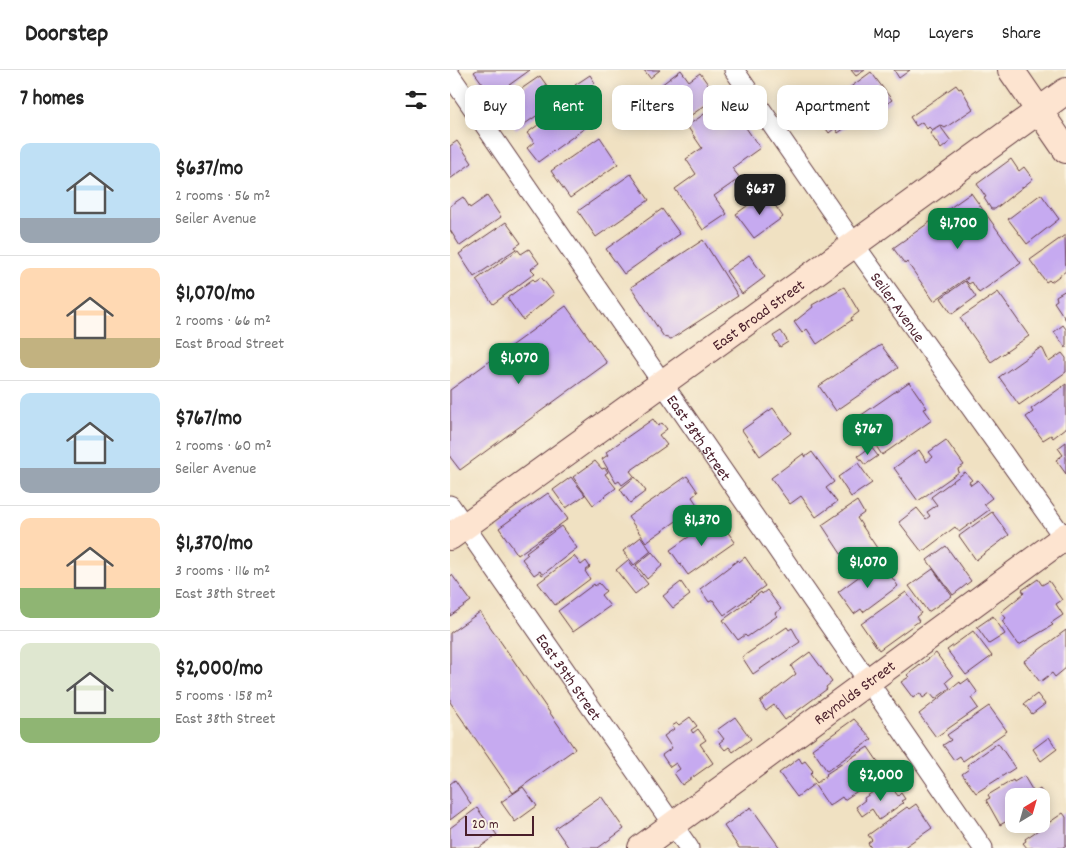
<!DOCTYPE html>
<html lang="en">
<head>
<meta charset="utf-8">
<style>
	body { margin:0; font-family:Dekko,sans-serif; background:#f6f6f6; color:#222; height:100vh; display:flex; flex-direction:column; font-size:19px; white-space:nowrap }
	* { box-sizing:border-box; margin:0 }
	p { font-size:16px; color:#767676 }
	.icon { flex:none; width:28px; height:28px; fill:none; stroke:currentColor; stroke-width:2; stroke-linecap:round; stroke-linejoin:round }
	.map { position:relative; flex:1; overflow:hidden }
	.side { display:flex; flex-direction:column; background:#fff; width:450px }
	.side>* { flex:none }
	.guide { position:absolute; left:15px; top:15px; width:475px; height:45px; display:flex; gap:10px }
	.needle { width:32px; rotate:37deg }
	.buttons { position:absolute; left:555px; top:718px; display:grid; gap:10px }
	.buttons a { display:grid; place-items:center; width:45px; height:45px; border-radius:10px; background:#fff; box-shadow:0 2px 12px #0003; font-size:25px }
	.scale { position:absolute; left:15px; bottom:12px; width:69px; box-sizing:border-box; padding-left:5px; border:2px solid #4a1f2b; border-top:0; font-size:14px; line-height:18px; white-space:nowrap; color:#4a1f2b; -webkit-text-stroke:4px #fcf5e5; paint-order:stroke }
	.price { position:absolute; translate:-50% -42px; padding:0 11px; border-radius:10px; background:#0b8043; color:#fff; font-size:16px; line-height:32px; filter:drop-shadow(0 1px 2px #0008) }
	.price::after { content:''; position:absolute; left:50%; top:30px; width:15px; height:11px; margin-left:-8px; background:inherit; clip-path:polygon(0 0,100% 0,50% 100%) }
	.price.active { background:#222; color:#fff }
	ul { padding:0; list-style:none }
	li { display:flex; align-items:center; gap:15px; height:125px; padding:0 20px }
	li+li { border-top:1px solid #e0e0e0 }
	li span { display:grid; place-items:center; flex:none; width:140px; height:100px; border-radius:10px; color:#555 }
	li>.icon { margin-inline-start:auto }
	span .icon { width:60px; height:60px; fill:#fffc; stroke-width:1 }
	li b { font-size:21px }
	h2 { display:flex; justify-content:space-between; align-items:center; height:60px; padding:0 20px; font-size:21px }
	.chip { padding:0 18px; border-radius:10px; background:#fff; box-shadow:0 2px 12px #0003; font-size:18px; line-height:45px }
	.chip.active { background:#0b8043; color:#fff }
	header { display:flex; align-items:center; gap:30px; box-sizing:border-box; height:70px; padding:0 25px; background:#fff; border-bottom:1px solid #e0e0e0 }
	header strong { font-size:24px }
	nav { display:flex; gap:28px; margin-inline-start:auto; font-size:18px }
	main { display:flex; flex:1; min-height:0 }
	.map>svg:first-child { display:block }
	.building { fill:#c6aaf0 }
	.lines { fill:none; stroke-linecap:round; stroke-linejoin:round }
	.street-casing { stroke:#633c42; stroke-width:21 }
	.secondary-casing { stroke:#633c42; stroke-width:28 }
	.street { stroke:#fff; stroke-width:19 }
	.secondary { stroke:#fde4d0; stroke-width:26 }
	.labels { text-anchor:middle; stroke-width:4; stroke-linejoin:round; paint-order:stroke }
	.street-label { font-size:16px; fill:#4a1f2b; stroke:#fcf5e5 }
</style>
</head>
<body>
<header>
<strong>Doorstep</strong>
<nav><a>Map</a><a>Layers</a><a>Share</a></nav>
</header>
<main>
<section class="side">
<h2>7 homes<svg class="icon" aria-label="filters" viewBox="0 0 24 24"><path d="M4 7h16M4 17h16"/><circle cx="9" cy="7" r="2"/><circle cx="15" cy="17" r="2"/></svg></h2>
<ul>
<li><span style="background:linear-gradient(#bfe0f5 75%,#9aa5b1 0)"><svg class="icon" aria-label="home" viewBox="0 0 24 24"><path d="M3 11l9-7 9 7M6 9v11h12V9"/></svg></span><div><b>$637/mo</b><p>2 rooms · 56 m²</p><p>Seiler Avenue</p></div></li>
<li><span style="background:linear-gradient(#ffd9b3 70%,#c2b280 0)"><svg class="icon" aria-label="home" viewBox="0 0 24 24"><path d="M3 11l9-7 9 7M6 9v11h12V9"/></svg></span><div><b>$1,070/mo</b><p>2 rooms · 66 m²</p><p>East Broad Street</p></div></li>
<li><span style="background:linear-gradient(#bfe0f5 75%,#9aa5b1 0)"><svg class="icon" aria-label="home" viewBox="0 0 24 24"><path d="M3 11l9-7 9 7M6 9v11h12V9"/></svg></span><div><b>$767/mo</b><p>2 rooms · 60 m²</p><p>Seiler Avenue</p></div></li>
<li><span style="background:linear-gradient(#ffd9b3 70%,#8fb573 0)"><svg class="icon" aria-label="home" viewBox="0 0 24 24"><path d="M3 11l9-7 9 7M6 9v11h12V9"/></svg></span><div><b>$1,370/mo</b><p>3 rooms · 116 m²</p><p>East 38th Street</p></div></li>
<li><span style="background:linear-gradient(#dfe7d0 75%,#8fb573 0)"><svg class="icon" aria-label="home" viewBox="0 0 24 24"><path d="M3 11l9-7 9 7M6 9v11h12V9"/></svg></span><div><b>$2,000/mo</b><p>5 rooms · 158 m²</p><p>East 38th Street</p></div></li>
</ul>
</section>
<div class="map">
<svg width="616" height="778" viewBox="0 0 616 778">
	<rect width="100%" height="100%" fill="#fcf5e5"/>
	<filter id="ink" filterUnits="userSpaceOnUse"><feTurbulence type="fractalNoise" baseFrequency=".02" numOctaves="2"/><feDisplacementMap in="SourceGraphic" scale="10" xChannelSelector="R" yChannelSelector="G"/><feConvolveMatrix kernelMatrix="1 2 1 2 8 2 1 2 1" color-interpolation-filters="sRGB"/></filter>
	<filter id="wash" filterUnits="userSpaceOnUse"><feTurbulence type="fractalNoise" baseFrequency=".0096" numOctaves="4" result="noise"/><feDisplacementMap in="SourceGraphic" scale="20" xChannelSelector="R" yChannelSelector="G"/><feGaussianBlur stdDeviation="1.12" result="paint"/><feColorMatrix in="noise" values="0 0 0 0 0 0 0 0 0 0 0 0 0 0 0 0 0 1.4 0 .05"/><feComposite in="paint" operator="in"/></filter>
	<g filter="url(#wash)">
		<rect width="100%" height="100%" fill="#f0e1c2"/>
		<g id="blocks">
			<g class="building">
				<polygon points="27,0 80,0 48,23 47,21 41,25 24,2"/>
				<polygon points="194,0 210,0 200,8"/>
				<polygon points="231,0 239,11 250,3 267,27 220,60 202,36 218,24 211,15"/>
				<polygon points="401,0 415,0 406,6"/>
				<polygon points="444,0 460,0 449,8"/>
				<polygon points="421,2 442,30 412,52 409,48 388,63 385,58 379,63 365,43"/>
				<polygon points="140,5 145,13 130,23 125,15"/>
				<polygon points="90,6 108,31 66,60 48,35"/>
				<polygon points="506,15 509,19 511,18 523,39 495,58 490,55 482,60 479,57 477,59 472,52 466,56 460,47"/>
				<polygon points="276,29 310,78 282,98 290,108 264,126 277,144 253,160 225,119 246,104 236,89 252,78 237,56"/>
				<polygon points="127,30 135,41 131,44 139,55 88,92 77,78 84,72 77,63 121,31 123,33"/>
				<polygon points="490,56 501,71 491,79 480,63"/>
				<polygon points="150,67 168,94 120,128 101,101"/>
				<polygon points="7,71 22,93 0,109 0,76"/>
				<polygon points="561,89 569,101 574,97 583,109 545,139 541,139 534,128 536,127 527,114"/>
				<polygon points="181,104 199,130 146,167 128,141"/>
				<polygon points="521,123 571,193 529,223 522,212 519,214 516,211 518,207 484,231 457,192 455,194 443,178"/>
				<polygon points="591,124 609,149 577,174 558,149"/>
				<polygon points="318,125 333,147 304,168 286,144 305,130 308,133"/>
				<polygon points="37,126 51,147 10,176 0,160 0,136 13,127 20,138"/>
				<polygon points="212,139 230,164 174,204 156,179"/>
				<polygon points="56,152 71,173 65,177 66,179 24,207 9,184"/>
				<polygon points="615,165 616,201 601,212 599,210 596,212 580,190"/>
				<polygon points="253,170 288,226 221,269 214,267 181,217"/>
				<polygon points="79,179 89,193 81,199 85,203 43,234 26,210 68,180 71,184"/>
				<polygon points="299,185 315,207 292,224 276,201"/>
				<polygon points="91,207 104,224 73,250 57,228 83,209 85,211"/>
				<polygon points="515,211 526,227 502,244 491,228"/>
				<polygon points="394,217 409,242 401,248 402,250 367,274 357,259 352,263 344,252 363,237 362,235"/>
				<polygon points="616,220 616,250 604,232 607,230 606,226"/>
				<polygon points="548,222 579,266 541,292 510,248"/>
				<polygon points="116,236 157,293 10,400 0,387 0,320"/>
				<polygon points="613,255 616,259 616,278 604,262"/>
				<polygon points="331,261 338,272 330,277 323,266"/>
				<polygon points="431,275 448,298 386,341 369,316"/>
				<polygon points="590,278 593,279 599,292 612,283 616,288 616,302 569,335 549,307"/>
				<polygon points="459,312 477,338 474,339 482,350 432,385 417,362 406,370 399,360 409,352 407,349 410,346"/>
				<polygon points="616,314 616,358 603,368 601,365 593,370 576,347 583,342 581,339"/>
				<polygon points="323,338 341,363 310,386 292,360"/>
				<polygon points="203,349 208,356 212,353 217,359 209,365 217,375 180,401 184,406 172,415 169,411 166,413 152,389 158,385 156,382"/>
				<polygon points="496,370 514,395 508,399 509,402 468,431 444,398 469,380 477,392 483,387 479,382"/>
				<polygon points="616,372 616,404 606,390 613,385 608,378"/>
				<polygon points="421,377 428,386 415,395 408,386"/>
				<polygon points="362,382 384,412 376,418 387,432 366,447 351,426 340,434 321,408 353,384 355,387"/>
				<polygon points="145,391 152,399 155,398 158,402 155,404 166,418 143,435 123,407"/>
				<polygon points="408,393 422,413 401,427 388,407"/>
				<polygon points="515,402 522,410 519,412 521,415 528,410 542,428 534,434 539,440 509,462 505,457 472,482 449,452 467,438 476,449 480,446 477,442 487,435 481,427"/>
				<polygon points="237,406 248,422 242,427 248,436 196,472 178,447"/>
				<polygon points="121,407 135,425 116,438 103,420"/>
				<polygon points="185,407 196,421 180,433 170,419"/>
				<polygon points="98,423 118,449 68,485 49,458"/>
				<polygon points="407,431 414,443 407,448 431,484 403,502 372,455"/>
				<polygon points="542,442 559,465 526,490 509,466"/>
				<polygon points="260,452 267,461 273,456 285,472 238,505 220,480"/>
				<polygon points="111,456 127,478 92,505 90,501 84,505 72,489 78,484 76,482"/>
				<polygon points="191,467 201,481 184,495 173,481"/>
				<polygon points="496,476 521,511 503,525 477,490"/>
				<polygon points="202,482 213,495 197,509 186,495"/>
				<polygon points="124,486 131,495 136,491 140,497 135,501 140,509 105,535 88,513"/>
				<polygon points="295,487 315,516 274,545 263,530 259,532 250,519 288,490 289,492"/>
				<polygon points="178,490 198,514 185,524 166,500"/>
				<polygon points="430,491 448,516 413,542 411,539 404,544 388,522"/>
				<polygon points="483,499 502,526 478,542 459,516"/>
				<polygon points="2,505 21,531 0,546 0,506"/>
				<polygon points="588,509 592,515 599,511 612,530 606,534 613,545 601,553 603,555 569,575 552,551 556,548 551,542 574,523 572,520"/>
				<polygon points="231,512 240,525 223,538 213,526"/>
				<polygon points="149,513 156,521 151,525 160,536 123,562 108,541 144,514 145,516"/>
				<polygon points="317,520 331,539 325,543 327,546 297,567 295,565 288,570 273,550 311,522 312,524"/>
				<polygon points="456,522 471,543 466,547 469,551 429,580 411,554"/>
				<polygon points="30,542 125,679 63,723 0,632 0,563"/>
				<polygon points="543,546 555,564 539,574 527,557"/>
				<polygon points="337,557 339,560 342,558 350,572 303,604 292,587"/>
				<polygon points="616,560 616,598 605,607 602,603 590,612 574,591"/>
				<polygon points="523,561 542,586 516,605 497,580"/>
				<polygon points="360,582 382,612 376,617 377,619 335,650 324,635 316,641 310,632 346,604 341,596"/>
				<polygon points="486,583 503,606 496,612 500,618 485,629 480,623 473,628 470,623 463,628 451,612 459,607 457,605"/>
				<polygon points="518,609 528,623 521,628 528,638 486,667 469,644 510,612 511,614"/>
				<polygon points="587,624 595,634 582,644 574,634"/>
				<polygon points="539,636 557,661 513,691 510,686 504,690 493,675 501,670 497,665"/>
				<polygon points="240,647 247,656 241,660 243,663 248,659 256,670 250,674 263,693 232,715 224,703 230,699 226,693 220,697 212,685 222,678 214,666 224,659 222,656 227,653 229,655"/>
				<polygon points="285,647 301,669 283,682 279,677 275,680 269,673 274,669 267,660"/>
				<polygon points="404,649 422,669 377,701 362,679"/>
				<polygon points="599,667 607,679 591,691 583,679"/>
				<polygon points="548,673 565,698 526,723 512,704 519,699 517,695"/>
				<polygon points="418,677 433,699 428,703 430,706 394,730 392,727 379,736 364,714 347,727 329,703 349,688 352,693 355,691 363,701 360,704 367,713 377,705 376,704"/>
				<polygon points="574,706 584,723 590,719 596,728 591,731 591,726 564,726 564,747 550,755 536,730 540,728 538,725 563,710 564,712"/>
				<polygon points="5,710 21,734 0,750 0,714"/>
				<polygon points="438,712 448,726 451,723 455,729 451,731 453,733 429,750 422,739 412,746 406,737 415,730 414,728"/>
				<polygon points="73,717 87,736 65,752 51,732"/>
				<polygon points="151,726 174,759 148,778 119,778 105,758"/>
				<polygon points="466,734 482,758 453,778 421,778 418,773 422,770 418,765 457,737 459,739"/>
				<polygon points="301,737 330,778 289,778 274,756"/>
				<polygon points="27,738 47,765 29,778 0,778 0,758"/>
				<polygon points="613,743 616,747 616,775 612,778 577,778 573,773 576,771 575,769"/>
			</g>
		</g>
	</g>
	<g filter="url(#ink)">
		<use href="#blocks" fill-opacity="0" stroke="#633c42" stroke-width="1"/>
		<g class="lines">
			<defs>
				<g id="street">
					<path id="s1" d="M 284,0 L 404,174 L 616,471"/>
					<path id="s2" d="M 0,5 L 533,778"/>
					<path id="s3" d="M 0,435 L 239,778"/>
				</g>
				<g id="secondary">
					<polyline points="561,0 616,80"/>
					<path id="s4" d="M 0,467 L 616,21"/>
					<path id="s5" d="M 191,778 L 616,466"/>
				</g>
			</defs>
			<use href="#street" class="street-casing"/>
			<use href="#secondary" class="secondary-casing"/>
			<use href="#street" class="street"/>
			<use href="#secondary" class="secondary"/>
		</g>
	</g>
	<g class="labels">
		<g class="street-label">
			<text dy="6" stroke="none"><textPath href="#s1" startOffset="288">Seiler Avenue</textPath></text>
			<text dy="6" stroke="none"><textPath href="#s4" startOffset="380">East Broad Street</textPath></text>
			<text dy="6" stroke="none"><textPath href="#s2" startOffset="440">East 38th Street</textPath></text>
			<text dy="6" stroke="none"><textPath href="#s3" startOffset="209">East 39th Street</textPath></text>
			<text dy="6" stroke="none"><textPath href="#s5" startOffset="264">Reynolds Street</textPath></text>
		</g>
	</g>
</svg>
<div class="buttons">
<a><svg class="needle" viewBox="-14 -14 28 28"><path d="M0-13l5 13h-10z" fill="#e53935"/><path d="M0 13l5-13h-10z" fill="#767676"/></svg></a>
</div>
<div class="scale">20 m</div>
<b class="price active" style="left:310px;top:146px">$637</b>
<b class="price" style="left:508px;top:180px">$1,700</b>
<b class="price" style="left:69px;top:315px">$1,070</b>
<b class="price" style="left:418px;top:386px">$767</b>
<b class="price" style="left:252px;top:477px">$1,370</b>
<b class="price" style="left:418px;top:519px">$1,070</b>
<b class="price" style="left:431px;top:732px">$2,000</b>
<div class="guide">
<a class="chip">Buy</a>
<a class="chip active">Rent</a>
<a class="chip">Filters</a>
<a class="chip">New</a>
<a class="chip">Apartment</a>
</div>
</div>
</main>
</body>
</html>
